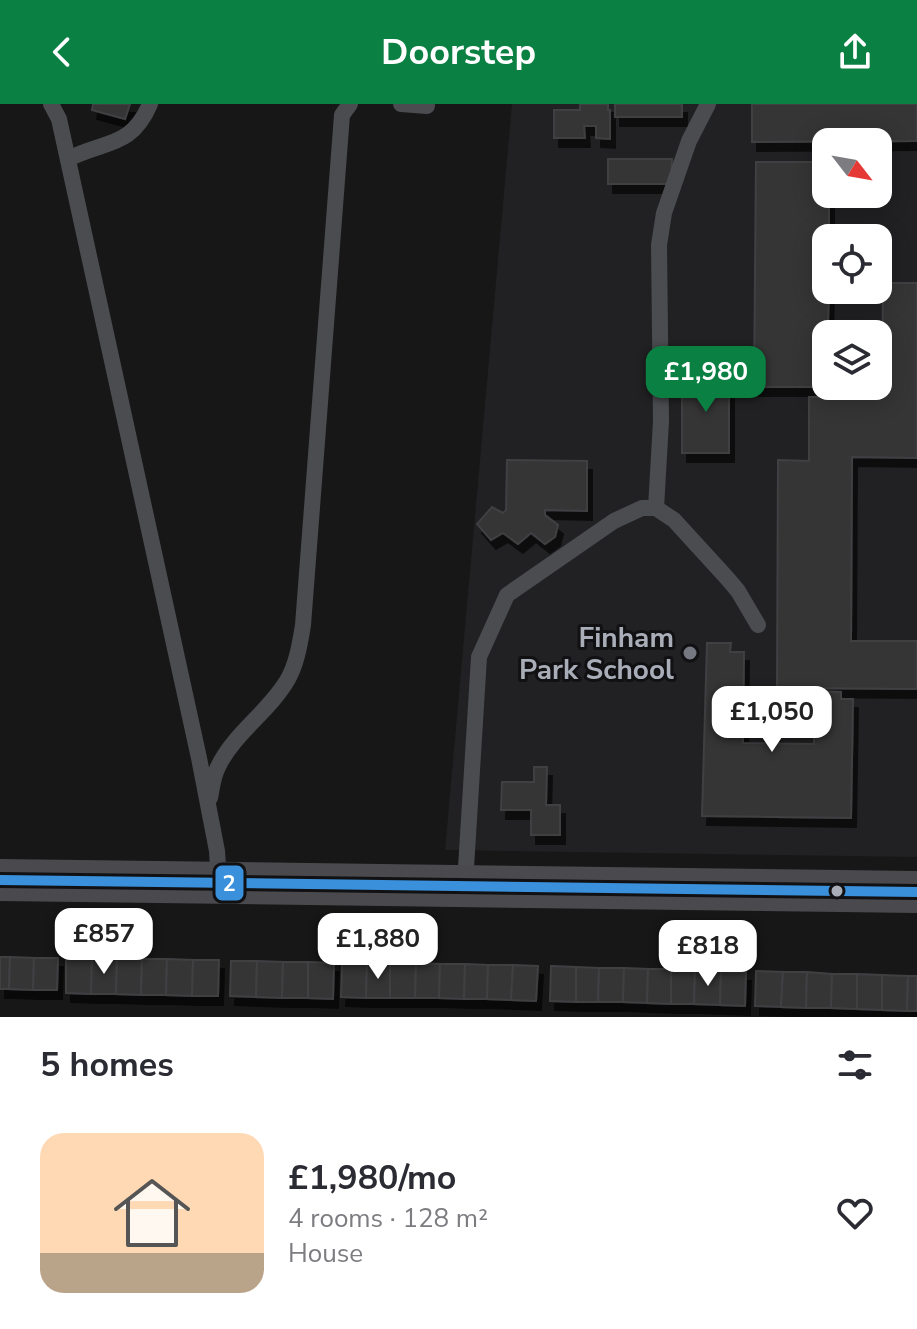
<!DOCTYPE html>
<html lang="en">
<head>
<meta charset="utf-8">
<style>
	body { margin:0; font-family:"Nunito Sans",sans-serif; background:#f2f2f3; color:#2b2b33; height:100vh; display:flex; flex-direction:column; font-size:30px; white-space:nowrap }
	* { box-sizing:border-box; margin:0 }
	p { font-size:26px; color:#7c7c81 }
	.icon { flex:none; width:44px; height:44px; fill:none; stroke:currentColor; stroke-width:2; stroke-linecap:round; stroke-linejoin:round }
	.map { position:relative; height:913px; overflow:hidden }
	.details { display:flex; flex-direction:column; background:#fff; flex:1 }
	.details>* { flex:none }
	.needle { width:52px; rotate:121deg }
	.buttons { position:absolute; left:812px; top:24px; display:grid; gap:16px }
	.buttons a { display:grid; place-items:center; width:80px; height:80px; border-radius:16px; background:#fff; box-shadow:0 4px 20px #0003; font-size:40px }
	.price { position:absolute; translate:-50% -68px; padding:0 18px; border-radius:16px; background:#fff; color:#222; font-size:26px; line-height:52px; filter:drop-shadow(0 2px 4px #0008) }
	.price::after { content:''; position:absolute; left:50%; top:48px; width:24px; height:18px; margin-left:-12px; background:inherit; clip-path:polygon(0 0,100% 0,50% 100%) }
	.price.active { background:#0b8043; color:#fff }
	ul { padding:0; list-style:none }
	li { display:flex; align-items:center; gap:24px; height:200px; padding:0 40px }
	li span { display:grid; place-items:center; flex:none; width:224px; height:160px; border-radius:24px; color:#555 }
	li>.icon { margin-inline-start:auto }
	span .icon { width:96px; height:96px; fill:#fffc; stroke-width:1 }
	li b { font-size:34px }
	h2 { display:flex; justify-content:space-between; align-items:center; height:96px; padding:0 40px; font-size:34px }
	header { display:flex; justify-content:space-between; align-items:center; height:104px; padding:0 40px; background:#0b8043; color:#fff; font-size:36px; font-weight:700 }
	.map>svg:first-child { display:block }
	.built { fill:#212123; fill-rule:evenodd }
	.building { fill:#353536; stroke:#3f4043; stroke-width:2; filter:url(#shadow) }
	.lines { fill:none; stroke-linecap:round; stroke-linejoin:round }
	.lane { stroke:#4b4c50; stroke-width:16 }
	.secondary { stroke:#4a4a4e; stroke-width:42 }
	.bus-1-casing { stroke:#111113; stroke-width:16 }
	.bus-1 { stroke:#3a90db; stroke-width:10 }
	.poi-dot { fill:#757880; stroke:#111113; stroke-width:3 }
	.bus-dot { fill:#a8adb8; stroke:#111113; stroke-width:3 }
	.labels { text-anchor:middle; stroke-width:6; stroke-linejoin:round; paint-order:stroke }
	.poi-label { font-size:28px; font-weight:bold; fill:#a8adb8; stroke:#111113; text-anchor:end }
	.line-badge { stroke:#111113; stroke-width:3 }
	.badge-label { font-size:22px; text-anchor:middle; font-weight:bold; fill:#fff }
</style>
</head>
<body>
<header><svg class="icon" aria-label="back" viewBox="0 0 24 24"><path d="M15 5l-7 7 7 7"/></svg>Doorstep<svg class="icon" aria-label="share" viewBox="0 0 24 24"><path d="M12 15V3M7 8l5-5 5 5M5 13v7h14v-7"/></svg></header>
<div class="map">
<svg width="917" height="913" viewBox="0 0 917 913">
	<defs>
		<filter id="shadow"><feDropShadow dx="5" dy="9" stdDeviation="0" flood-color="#0009"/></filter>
	</defs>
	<rect width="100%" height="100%" fill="#171717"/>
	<path class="built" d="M 512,0 L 917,0 L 917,753 L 445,746 ZM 826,38 L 878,38 L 878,90 L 826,90 ZM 826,134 L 878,134 L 878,186 L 826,186 ZM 826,230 L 878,230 L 878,282 L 826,282 Z"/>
	<g class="building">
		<polygon points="93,0 130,0 125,15 92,6"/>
		<polygon points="580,0 608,0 608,6 610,6 610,35 596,34 596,22 584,22 585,34 554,34 554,6 580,6"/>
		<rect x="615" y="0" width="67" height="13"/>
		<polygon points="752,0 917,0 917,37 752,38"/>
		<polygon points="608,55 672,55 671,80 608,80"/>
		<polygon points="756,58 826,58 826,90 829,90 829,134 826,134 826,186 829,186 826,282 828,283 754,283"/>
		<polygon points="883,179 917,179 917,354 852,353 851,537 917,537 917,585 777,584 778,356 809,357 809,293 882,293"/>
		<rect x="682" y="271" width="47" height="78"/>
		<polygon points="507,356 587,357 587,407 545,406 545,411 558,421 555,433 545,440 531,429 518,440 503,429 491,436 477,420 492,403 503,409 506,406"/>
		<polygon points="707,539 731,539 730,548 744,548 743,639 814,640 814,587 841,588 841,595 853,595 851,714 702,712"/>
		<polygon points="534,663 547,663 546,701 560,701 560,731 531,731 531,706 501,706 502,678 534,678"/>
		<polygon points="0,853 10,853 9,885 0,885"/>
		<polygon points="10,853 34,854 33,886 9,885"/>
		<polygon points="34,854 58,854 57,886 33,886"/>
		<polygon points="66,854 92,854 91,890 66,889"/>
		<polygon points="92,854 117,854 116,890 91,890"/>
		<polygon points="117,854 142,855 141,891 116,890"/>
		<polygon points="142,855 167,855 166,891 141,891"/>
		<polygon points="167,855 193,856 192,892 166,891"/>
		<polygon points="193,856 219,856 218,892 192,892"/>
		<polygon points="231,857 257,857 256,893 230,892"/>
		<polygon points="257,857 283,858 282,894 256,893"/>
		<polygon points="283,858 308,858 308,894 282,894"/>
		<polygon points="308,858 334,859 333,895 308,894"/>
		<polygon points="342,859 367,859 366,894 341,893"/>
		<polygon points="367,859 390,859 390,894 366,894"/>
		<polygon points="390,859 416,859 415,894 390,894"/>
		<polygon points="416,859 440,860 439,894 415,894"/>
		<polygon points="440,860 465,860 464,895 439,894"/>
		<polygon points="465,860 488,861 487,895 464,895"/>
		<polygon points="488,861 513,861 511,896 487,895"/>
		<polygon points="513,861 538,862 536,897 511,896"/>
		<polygon points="551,862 576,863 576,898 550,897"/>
		<polygon points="576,863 599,864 598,898 576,898"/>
		<polygon points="599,864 624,864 623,898 598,898"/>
		<polygon points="624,864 648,865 647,899 623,898"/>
		<polygon points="648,865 671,865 671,900 647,899"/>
		<polygon points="671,865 695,866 694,900 671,900"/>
		<polygon points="695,866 721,867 720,901 694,900"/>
		<polygon points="721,867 746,868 745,902 720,901"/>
		<polygon points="756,867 783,868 781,903 755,902"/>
		<polygon points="783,868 807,868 806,904 781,903"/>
		<polygon points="807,868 832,870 831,904 806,904"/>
		<polygon points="832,870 857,870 857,905 831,904"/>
		<polygon points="857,870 882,871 882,906 857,905"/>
		<polygon points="882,871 908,872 907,907 882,906"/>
		<polygon points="908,872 917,872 917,907 907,907"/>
	</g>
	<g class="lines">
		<g class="lane">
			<polyline points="51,0 59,15 199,654 217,747 219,779"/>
			<polyline points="401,0 427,2"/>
			<path d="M 68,55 C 106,36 131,44 150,0"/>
			<polyline points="656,404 661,317 659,141 664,109 689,37 708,0"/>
			<path d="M 210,694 C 212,684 213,672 218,663 C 234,629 269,608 288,575 C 297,559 300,539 303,521 L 342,11 L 350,0"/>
			<polyline points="465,780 479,553 507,491 614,417 642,404 656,404 674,416 727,474 738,487 758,521"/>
		</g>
		<polyline class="secondary" points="0,776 917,788"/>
		<defs>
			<polyline id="bus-1" points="0,776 917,788"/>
		</defs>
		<use href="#bus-1" class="bus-1-casing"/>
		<use href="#bus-1" class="bus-1"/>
	</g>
	<circle class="poi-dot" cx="690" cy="549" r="8"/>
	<circle class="bus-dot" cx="837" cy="787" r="7"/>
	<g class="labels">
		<g class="poi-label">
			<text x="674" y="543">Finham<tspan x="674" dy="32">Park School</tspan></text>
		</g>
	</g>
	<rect class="line-badge" x="214" y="760" width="31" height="38" rx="8" fill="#3a90db"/>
	<g class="badge-label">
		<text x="229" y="787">2</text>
	</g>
</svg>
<div class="buttons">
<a><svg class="needle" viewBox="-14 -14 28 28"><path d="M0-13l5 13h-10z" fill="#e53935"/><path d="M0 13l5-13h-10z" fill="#7c7c81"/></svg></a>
<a><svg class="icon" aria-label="locate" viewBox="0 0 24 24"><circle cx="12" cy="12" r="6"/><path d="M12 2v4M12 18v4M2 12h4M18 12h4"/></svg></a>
<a><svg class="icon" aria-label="layers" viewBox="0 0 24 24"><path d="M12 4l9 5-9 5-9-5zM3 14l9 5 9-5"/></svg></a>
</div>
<b class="price active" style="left:706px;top:310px">£1,980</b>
<b class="price" style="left:772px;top:650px">£1,050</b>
<b class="price" style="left:104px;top:872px">£857</b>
<b class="price" style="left:378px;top:877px">£1,880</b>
<b class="price" style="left:708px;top:884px">£818</b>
</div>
<section class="details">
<h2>5 homes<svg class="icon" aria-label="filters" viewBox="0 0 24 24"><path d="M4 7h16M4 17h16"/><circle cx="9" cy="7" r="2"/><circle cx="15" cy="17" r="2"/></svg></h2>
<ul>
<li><span style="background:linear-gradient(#ffd9b3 75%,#b9a48a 0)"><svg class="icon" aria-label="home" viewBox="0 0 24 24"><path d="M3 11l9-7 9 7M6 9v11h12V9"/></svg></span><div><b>£1,980/mo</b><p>4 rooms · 128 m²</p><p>House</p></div><svg class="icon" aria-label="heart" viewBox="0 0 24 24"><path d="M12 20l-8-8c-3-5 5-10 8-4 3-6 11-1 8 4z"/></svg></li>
</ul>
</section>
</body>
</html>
